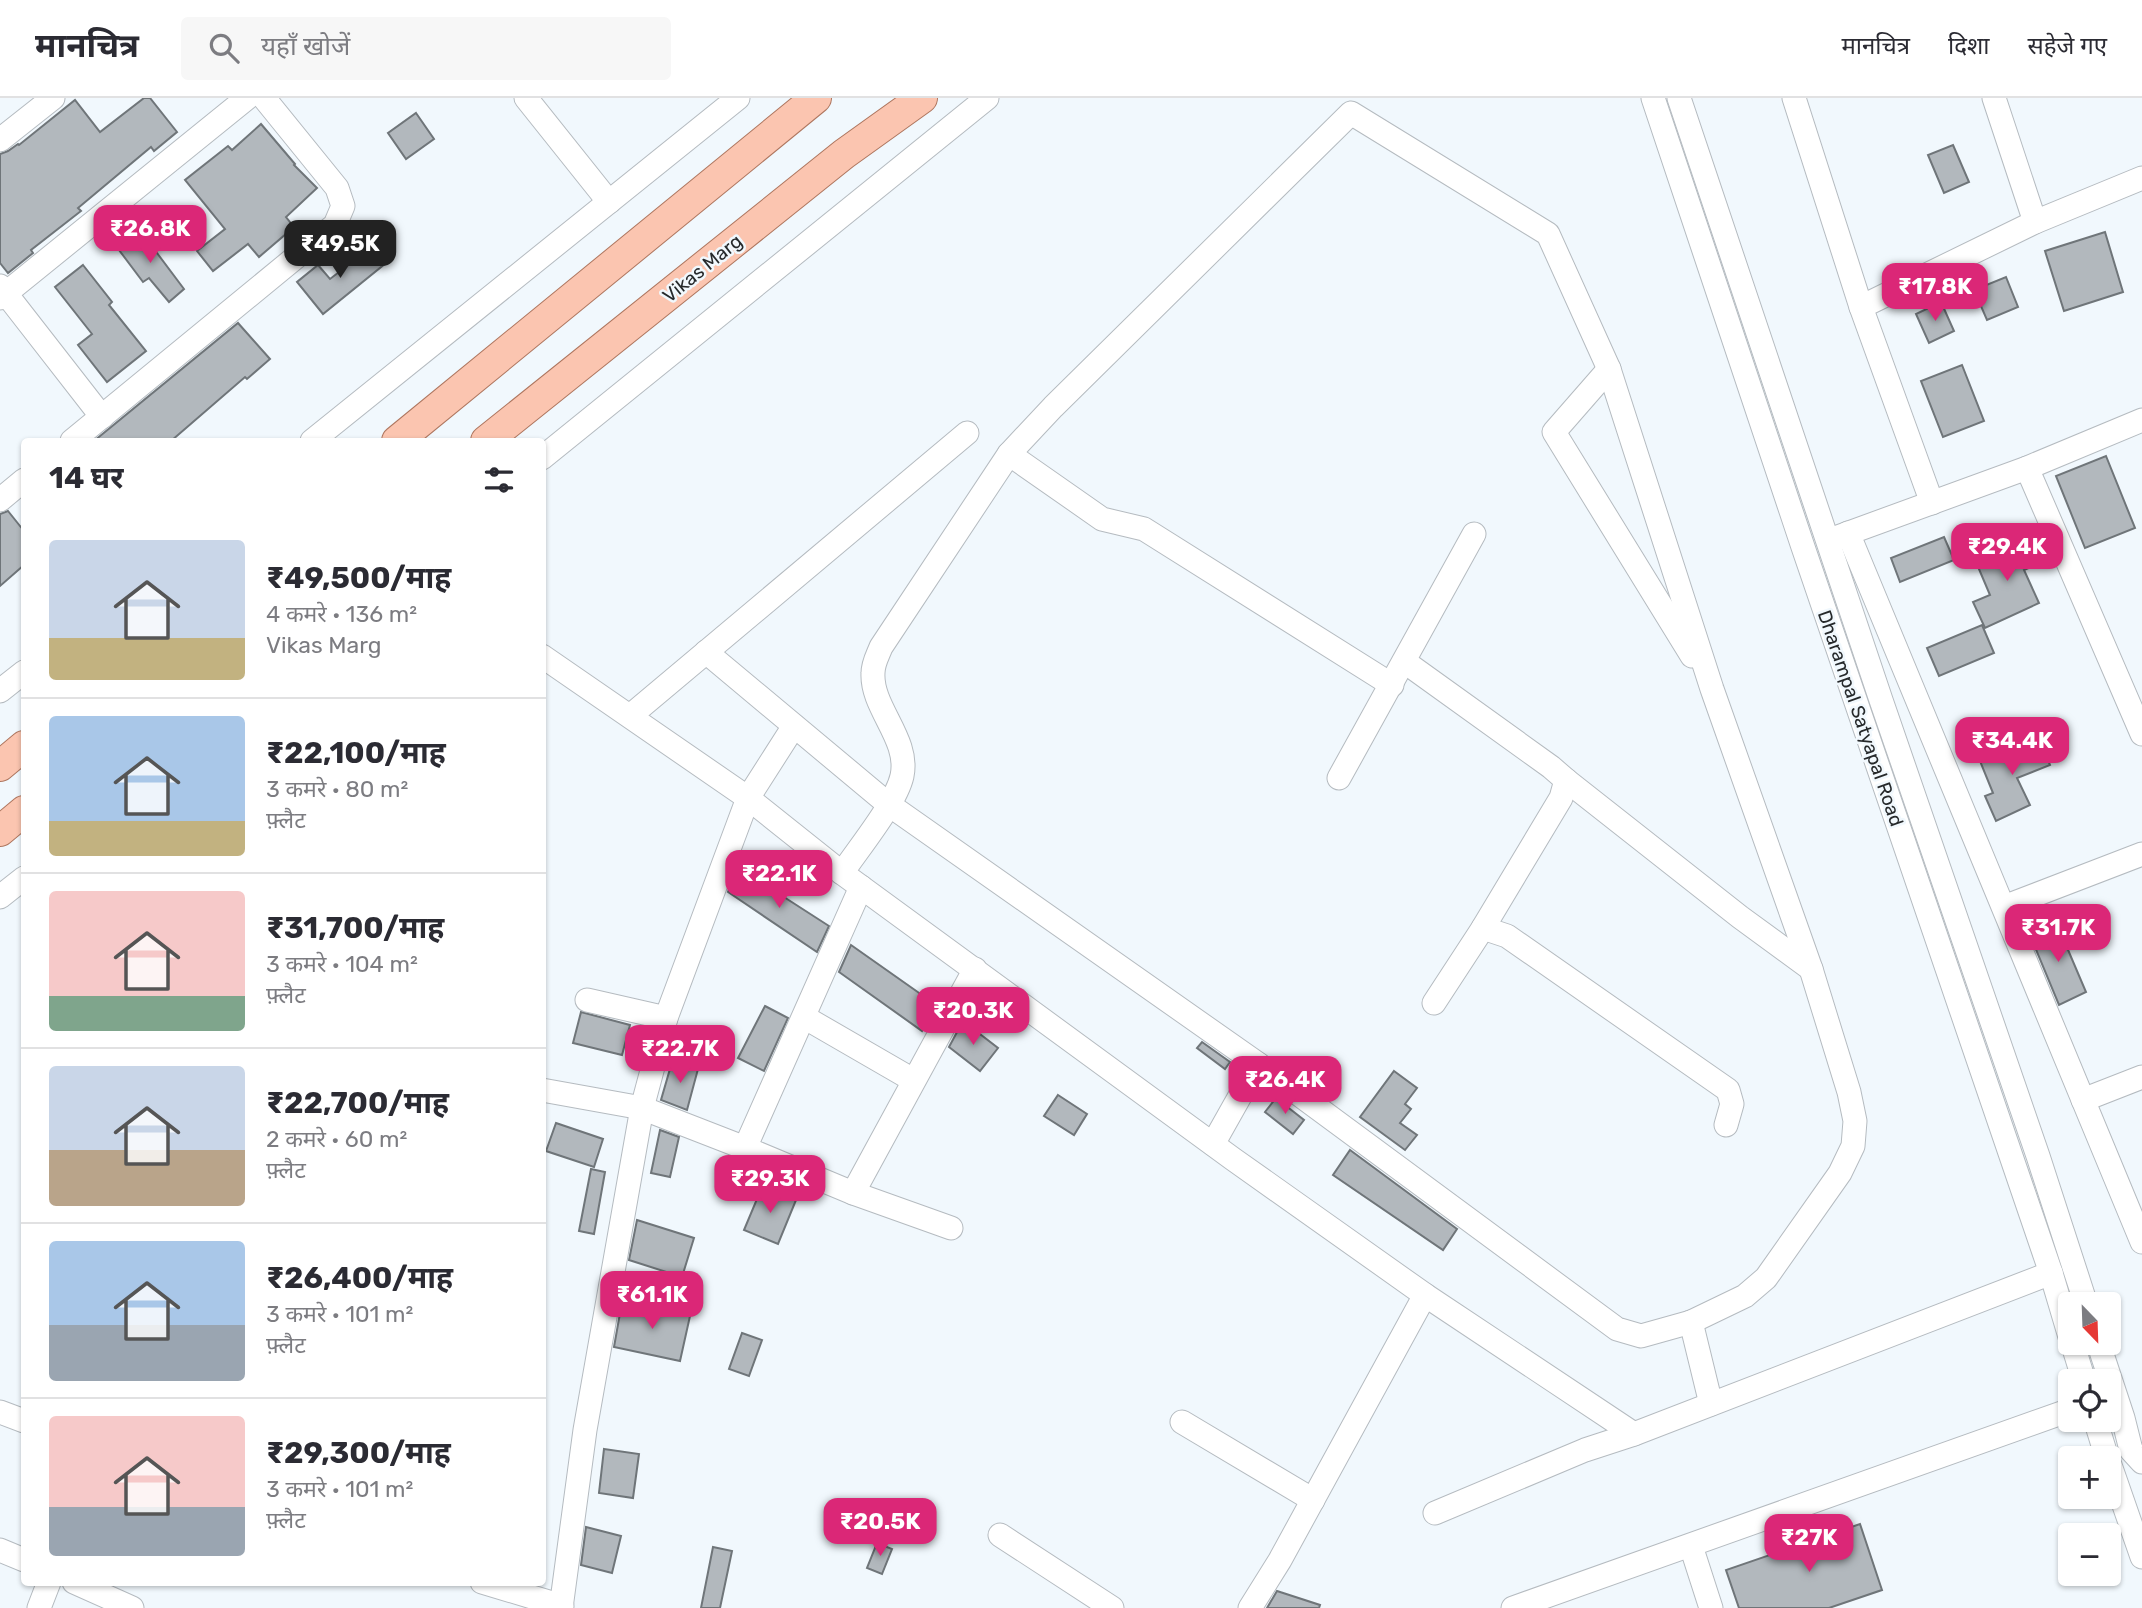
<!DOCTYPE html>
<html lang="hi">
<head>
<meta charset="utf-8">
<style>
	body { margin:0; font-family:Rubik,"Noto Sans Devanagari",sans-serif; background:#f7f7f7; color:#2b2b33; height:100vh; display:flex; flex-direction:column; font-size:26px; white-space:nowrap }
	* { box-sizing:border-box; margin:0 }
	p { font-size:23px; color:#7c7c81 }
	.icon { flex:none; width:38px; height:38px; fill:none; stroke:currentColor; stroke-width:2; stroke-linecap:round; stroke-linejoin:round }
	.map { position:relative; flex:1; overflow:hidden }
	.drawer { position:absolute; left:21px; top:340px; width:525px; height:1148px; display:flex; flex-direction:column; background:#fff; border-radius:7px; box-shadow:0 2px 5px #0004 }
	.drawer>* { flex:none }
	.needle { width:46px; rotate:157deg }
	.buttons { position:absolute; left:2058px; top:1194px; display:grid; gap:14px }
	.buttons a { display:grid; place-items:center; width:63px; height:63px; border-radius:7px; background:#fff; box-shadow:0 2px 5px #0004; font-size:35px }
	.price { position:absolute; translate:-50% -60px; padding:0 16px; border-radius:14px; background:#db2777; color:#fff; font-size:23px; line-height:46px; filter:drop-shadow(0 2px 4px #0008) }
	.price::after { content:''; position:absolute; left:50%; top:42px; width:21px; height:16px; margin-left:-10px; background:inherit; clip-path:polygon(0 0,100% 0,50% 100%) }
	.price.current { background:#222; color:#fff }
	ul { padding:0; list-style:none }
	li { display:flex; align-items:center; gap:21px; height:175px; padding:0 28px }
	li+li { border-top:2px solid #e1e1e2 }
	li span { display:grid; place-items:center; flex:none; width:196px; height:140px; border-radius:7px; color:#555 }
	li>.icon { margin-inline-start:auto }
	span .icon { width:84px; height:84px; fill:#fffc; stroke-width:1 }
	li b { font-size:30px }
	h2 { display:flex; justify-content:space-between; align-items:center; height:84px; padding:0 28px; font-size:30px }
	header { display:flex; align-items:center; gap:42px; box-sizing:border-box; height:98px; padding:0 35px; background:#fff; border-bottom:2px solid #e1e1e2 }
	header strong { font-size:33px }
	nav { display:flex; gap:38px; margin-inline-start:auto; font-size:24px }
	.search { width:490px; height:63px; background:#f7f7f7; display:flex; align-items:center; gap:18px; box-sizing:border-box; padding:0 24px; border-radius:7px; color:#7c7c81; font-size:26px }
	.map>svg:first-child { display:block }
	.building { fill:#b2b8bd; stroke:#6f7579; stroke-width:2 }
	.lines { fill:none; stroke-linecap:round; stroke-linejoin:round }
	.minor-casing { stroke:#b5bbc0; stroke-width:25 }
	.major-casing { stroke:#ae765f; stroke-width:32 }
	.minor { stroke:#fff; stroke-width:23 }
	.major { stroke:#fbc5b0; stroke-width:30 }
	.labels { text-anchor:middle; stroke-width:5; stroke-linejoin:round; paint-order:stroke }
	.street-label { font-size:19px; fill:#26292b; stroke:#f1f8fd }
</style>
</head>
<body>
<header>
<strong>मानचित्र</strong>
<div class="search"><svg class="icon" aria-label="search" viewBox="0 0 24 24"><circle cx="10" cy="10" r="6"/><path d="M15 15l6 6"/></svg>यहाँ खोजें</div>
<nav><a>मानचित्र</a><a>दिशा</a><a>सहेजे गए</a></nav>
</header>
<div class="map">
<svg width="2142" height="1510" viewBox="0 0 2142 1510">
	<rect width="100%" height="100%" fill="#f1f8fd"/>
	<g class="building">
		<polygon points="144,0 150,0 177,34 154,53 151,49 78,110 81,113 31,152 33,155 8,175 0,165 0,56 8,53 18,46 19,47 75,2 100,34"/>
		<polygon points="416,15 434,41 406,61 388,35"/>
		<polygon points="261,26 295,66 294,67 317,90 286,119 294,129 259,159 248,146 213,173 197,153 225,131 185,82 228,48 232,52"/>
		<polygon points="1953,47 1969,84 1944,95 1928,57"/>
		<polygon points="139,131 184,191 169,204 149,180 143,184 116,148"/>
		<polygon points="2105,134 2123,194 2064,213 2045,153"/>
		<polygon points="373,148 386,165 323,216 297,184 318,167 330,181"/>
		<polygon points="83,167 112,204 109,207 146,253 107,284 78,247 92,236 55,189"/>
		<polygon points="2006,179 2018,209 1987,222 1974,192"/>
		<polygon points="1941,204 1954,233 1929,245 1916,216"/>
		<polygon points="238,225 270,261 247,281 245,279 171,343 94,343"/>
		<polygon points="1962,267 1984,323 1943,339 1921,283"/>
		<polygon points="2106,358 2135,430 2085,450 2056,378"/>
		<polygon points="8,413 24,433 24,467 0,488 0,416"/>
		<polygon points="1944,439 1954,462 1900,484 1891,460"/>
		<polygon points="2033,441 2042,464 2024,472 2039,505 1985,530 1973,504 1990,497 1976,464"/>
		<polygon points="1982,527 1994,555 1939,578 1927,550"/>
		<polygon points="2039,640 2050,667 2017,680 2030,707 1996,723 1985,698 1993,695 1980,663"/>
		<polygon points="739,770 829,828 817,854 728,794"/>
		<polygon points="2057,826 2086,894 2059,907 2030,837"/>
		<polygon points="851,847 939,909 926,932 924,930 922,933 839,874"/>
		<polygon points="765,908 788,920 764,973 738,960"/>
		<polygon points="581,914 630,927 622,957 573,945"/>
		<polygon points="963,923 998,950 980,973 949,949"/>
		<polygon points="1202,944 1230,964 1225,971 1197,950"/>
		<polygon points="672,964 698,971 687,1012 661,1002"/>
		<polygon points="1394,973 1417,990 1405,1006 1411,1011 1400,1025 1417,1037 1405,1052 1360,1019"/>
		<polygon points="1058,997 1087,1016 1074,1037 1044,1018"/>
		<polygon points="1276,1000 1304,1022 1293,1036 1265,1014"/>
		<polygon points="556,1025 603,1041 594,1069 546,1053"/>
		<polygon points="660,1032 679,1039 670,1079 651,1075"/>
		<polygon points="1350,1052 1457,1131 1443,1152 1333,1077"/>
		<polygon points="591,1071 605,1074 594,1136 579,1133"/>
		<polygon points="762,1089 796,1102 778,1146 744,1132"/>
		<polygon points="637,1122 694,1140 682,1179 629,1162"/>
		<polygon points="622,1204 690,1218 680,1263 614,1249"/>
		<polygon points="742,1235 762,1242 749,1278 729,1271"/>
		<polygon points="604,1351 639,1356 633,1400 599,1395"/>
		<polygon points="1860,1426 1882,1492 1829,1510 1739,1510 1726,1472"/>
		<polygon points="586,1429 621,1438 612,1475 581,1467"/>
		<polygon points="877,1445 892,1451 882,1476 867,1470"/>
		<polygon points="713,1449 732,1453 720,1510 701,1510"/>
		<polygon points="1277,1493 1320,1507 1319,1510 1267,1510"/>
	</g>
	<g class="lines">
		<defs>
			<g id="minor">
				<polyline points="526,0 609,104"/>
				<polyline points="1653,0 1803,449 2051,1175 2070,1239"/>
				<polyline points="1679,0 1881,602 2038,1058 2086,1206"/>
				<polyline points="1794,0 1861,209 1932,405"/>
				<polyline points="1994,0 2035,124"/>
				<polyline points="0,42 53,0"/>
				<polyline points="0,188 102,319"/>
				<polyline points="0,200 247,0"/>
				<polyline points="1861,209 2035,124 2142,80"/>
				<polyline points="1609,271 1554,334 1692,558"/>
				<polyline points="72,343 335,127 343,108 337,90 264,0"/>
				<polyline points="312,343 738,0"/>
				<polyline points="1009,356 1102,421 1144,431 1392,587"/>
				<polyline points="542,360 987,0"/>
				<polyline points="2027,370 2142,636"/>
				<polyline points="0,402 24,382"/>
				<polyline points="1848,435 2142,1144"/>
				<polyline points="1835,440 2027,370 2142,322"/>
				<polyline points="706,554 888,706 1258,966"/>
				<polyline points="542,558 748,700 842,775 1233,1061 1425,1197 1634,1336"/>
				<polyline points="1405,564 1551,669 1566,682 1561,700 1483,830 1507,838 1728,992 1732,1006 1726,1027"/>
				<polyline points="0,593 24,574"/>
				<polyline points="630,618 967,335"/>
				<polyline points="1339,680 1474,436"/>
				<polyline points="1566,682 1740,819 1811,871"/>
				<path d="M 842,775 C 858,751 896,705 902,678 C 910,641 871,610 873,575 C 873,565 878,557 881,549 L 1009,356 L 1053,309 L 1351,15 L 1548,136 L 1609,271 L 1712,591 L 1811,871 L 1849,994 L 1855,1023 L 1853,1048 L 1840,1075 L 1766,1180 L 1745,1198 L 1691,1224 L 1641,1238 L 1617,1231 L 1258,966 L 1213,1046"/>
				<polyline points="0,799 24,780"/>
				<polyline points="2004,809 2142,756"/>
				<polyline points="587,902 666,920"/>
				<polyline points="1434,905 1483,830"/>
				<polyline points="804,919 913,982"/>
				<polyline points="542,992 642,1010 745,1050 853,1095 951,1130"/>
				<polyline points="2083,1002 2142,979"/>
				<polyline points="745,1050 861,789"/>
				<polyline points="853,1095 975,871"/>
				<polyline points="1691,1224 1711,1306"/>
				<polyline points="2072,1244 2084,1283"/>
				<polyline points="2098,1244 2123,1320 2131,1352 2142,1364"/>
				<polyline points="0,1314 24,1323"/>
				<polyline points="2095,1321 2107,1360"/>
				<polyline points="1182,1324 1313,1402"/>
				<polyline points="2109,1364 2142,1459"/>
				<polyline points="1435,1415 1585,1352 1634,1336 2051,1175"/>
				<polyline points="1000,1437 1112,1510"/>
				<polyline points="1691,1448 1711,1510"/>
				<polyline points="0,1452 24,1462"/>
				<polyline points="74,1484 132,1510"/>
				<polyline points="482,1484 562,1508"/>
				<polyline points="39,1510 49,1484"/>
				<polyline points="561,1510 585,1332 642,1010 666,920 748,700 794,628"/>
				<polyline points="1250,1510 1280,1462 1425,1197"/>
				<polyline points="1513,1510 2070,1312"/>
			</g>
			<g id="major">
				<polyline points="397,343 816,0"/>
				<polyline points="486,343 844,56 922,0"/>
				<polyline points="0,668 24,648"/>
				<polyline points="0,733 24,713"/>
			</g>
		</defs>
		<use href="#minor" class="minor-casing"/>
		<use href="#major" class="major-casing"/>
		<use href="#minor" class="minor"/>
		<use href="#major" class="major"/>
	</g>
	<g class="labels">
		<g class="street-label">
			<text transform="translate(702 170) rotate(-39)" y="7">Vikas Marg</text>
			<text transform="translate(1861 620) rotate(71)" y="7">Dharampal Satyapal Road</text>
		</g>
	</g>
</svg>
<div class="buttons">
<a><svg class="needle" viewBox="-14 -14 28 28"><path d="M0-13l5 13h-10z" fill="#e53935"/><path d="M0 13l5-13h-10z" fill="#7c7c81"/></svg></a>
<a><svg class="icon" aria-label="locate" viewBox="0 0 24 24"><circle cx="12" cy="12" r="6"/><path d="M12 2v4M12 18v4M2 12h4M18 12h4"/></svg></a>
<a>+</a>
<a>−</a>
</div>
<b class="price" style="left:150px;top:167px">₹26.8K</b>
<b class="price current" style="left:340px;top:182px">₹49.5K</b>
<b class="price" style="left:1935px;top:225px">₹17.8K</b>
<b class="price" style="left:2007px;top:485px">₹29.4K</b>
<b class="price" style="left:2012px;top:679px">₹34.4K</b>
<b class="price" style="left:779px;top:812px">₹22.1K</b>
<b class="price" style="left:2058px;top:866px">₹31.7K</b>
<b class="price" style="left:973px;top:949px">₹20.3K</b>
<b class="price" style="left:680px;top:987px">₹22.7K</b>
<b class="price" style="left:1285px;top:1018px">₹26.4K</b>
<b class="price" style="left:770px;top:1117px">₹29.3K</b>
<b class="price" style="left:652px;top:1233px">₹61.1K</b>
<b class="price" style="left:880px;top:1460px">₹20.5K</b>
<b class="price" style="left:1809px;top:1476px">₹27K</b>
<section class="drawer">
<h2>14 घर<svg class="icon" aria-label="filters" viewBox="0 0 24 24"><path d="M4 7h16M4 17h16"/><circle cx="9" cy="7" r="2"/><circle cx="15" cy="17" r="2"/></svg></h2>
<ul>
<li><span style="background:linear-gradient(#c9d6e8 70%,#c2b280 0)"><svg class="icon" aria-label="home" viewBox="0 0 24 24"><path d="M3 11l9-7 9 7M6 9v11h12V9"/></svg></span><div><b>₹49,500/माह</b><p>4 कमरे · 136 m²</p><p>Vikas Marg</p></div></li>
<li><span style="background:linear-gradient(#a9c7e8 75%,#c2b280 0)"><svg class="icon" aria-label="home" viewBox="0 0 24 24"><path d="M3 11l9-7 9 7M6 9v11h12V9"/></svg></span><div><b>₹22,100/माह</b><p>3 कमरे · 80 m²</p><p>फ़्लैट</p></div></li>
<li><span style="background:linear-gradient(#f6c9c9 75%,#7fa58c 0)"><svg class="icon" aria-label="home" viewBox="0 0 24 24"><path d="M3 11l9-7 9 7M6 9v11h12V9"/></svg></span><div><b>₹31,700/माह</b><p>3 कमरे · 104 m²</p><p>फ़्लैट</p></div></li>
<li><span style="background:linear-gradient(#c9d6e8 60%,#b9a48a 0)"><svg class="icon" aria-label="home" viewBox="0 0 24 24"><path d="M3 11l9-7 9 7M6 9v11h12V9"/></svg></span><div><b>₹22,700/माह</b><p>2 कमरे · 60 m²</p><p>फ़्लैट</p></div></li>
<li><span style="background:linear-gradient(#a9c7e8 60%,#9aa5b1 0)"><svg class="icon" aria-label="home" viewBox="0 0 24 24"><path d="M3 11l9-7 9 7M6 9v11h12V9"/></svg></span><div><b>₹26,400/माह</b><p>3 कमरे · 101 m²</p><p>फ़्लैट</p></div></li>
<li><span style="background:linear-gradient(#f6c9c9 65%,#9aa5b1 0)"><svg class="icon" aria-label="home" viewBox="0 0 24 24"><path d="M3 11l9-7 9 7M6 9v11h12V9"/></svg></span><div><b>₹29,300/माह</b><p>3 कमरे · 101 m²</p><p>फ़्लैट</p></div></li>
</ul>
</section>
</div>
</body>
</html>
